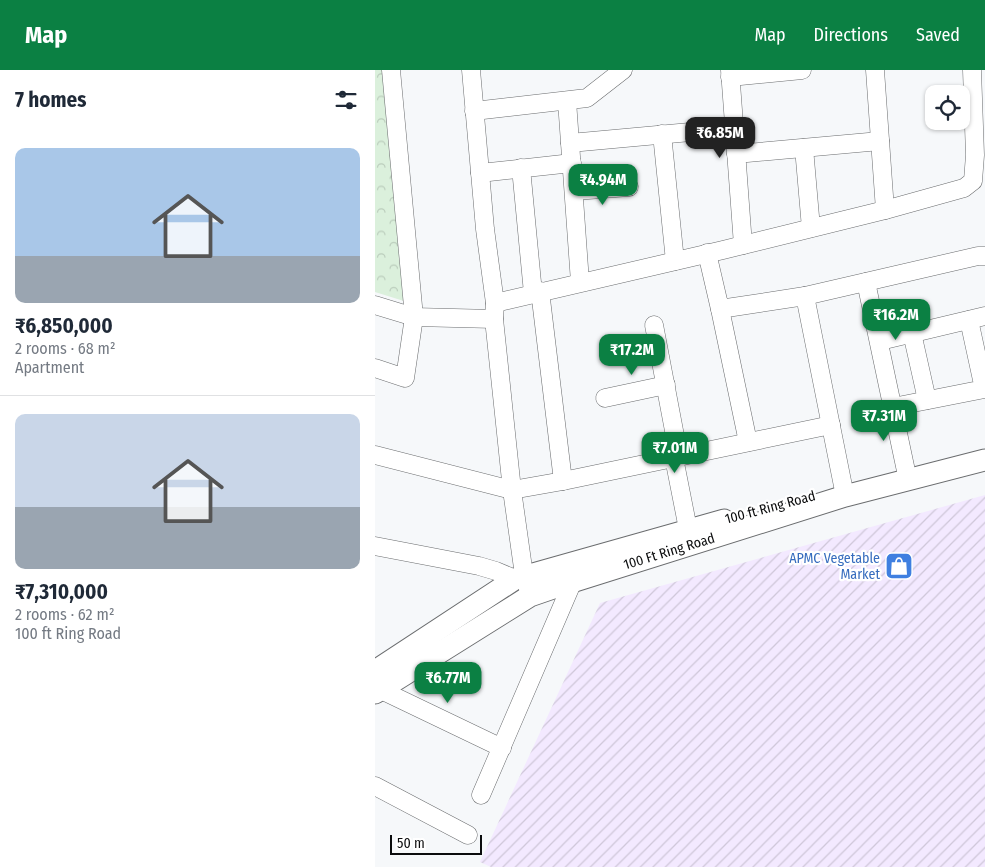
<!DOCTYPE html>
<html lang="en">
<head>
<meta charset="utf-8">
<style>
	body { margin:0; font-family:"Fira Sans Condensed",sans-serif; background:#f2f2f3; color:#1f2937; height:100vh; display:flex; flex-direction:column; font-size:19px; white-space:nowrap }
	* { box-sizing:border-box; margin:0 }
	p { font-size:16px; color:#747a83 }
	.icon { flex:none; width:28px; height:28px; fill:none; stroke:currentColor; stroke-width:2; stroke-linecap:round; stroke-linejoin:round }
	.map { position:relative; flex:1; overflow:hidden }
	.panel { display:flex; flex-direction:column; background:#fff; width:375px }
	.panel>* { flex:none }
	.tools { position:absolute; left:550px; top:15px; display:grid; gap:10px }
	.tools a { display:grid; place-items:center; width:45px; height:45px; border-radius:10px; background:#fff; box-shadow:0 1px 4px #0004; font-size:25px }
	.scale { position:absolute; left:15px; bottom:12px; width:92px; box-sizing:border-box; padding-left:5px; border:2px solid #0b0c0d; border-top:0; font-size:14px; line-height:18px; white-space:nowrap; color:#0b0c0d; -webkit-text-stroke:4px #fff; paint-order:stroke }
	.price { position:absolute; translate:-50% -42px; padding:0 11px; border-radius:10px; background:#0b8043; color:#fff; font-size:16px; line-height:32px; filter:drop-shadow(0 1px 2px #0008) }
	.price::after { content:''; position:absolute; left:50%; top:30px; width:15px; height:11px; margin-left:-8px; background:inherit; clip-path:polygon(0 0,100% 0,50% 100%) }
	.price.selected { background:#222; color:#fff }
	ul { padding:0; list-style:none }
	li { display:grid; align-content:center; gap:10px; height:265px; padding:0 15px }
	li+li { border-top:1px solid #e0e1e3 }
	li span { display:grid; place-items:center; height:155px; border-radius:10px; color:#555 }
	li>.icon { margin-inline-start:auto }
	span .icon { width:90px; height:90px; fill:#fffc; stroke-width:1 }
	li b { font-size:21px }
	h2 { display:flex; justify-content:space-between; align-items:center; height:60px; padding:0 15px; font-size:21px }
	header { display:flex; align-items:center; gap:30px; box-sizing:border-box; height:70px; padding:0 25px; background:#0b8043; color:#fff }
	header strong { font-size:24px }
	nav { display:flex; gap:28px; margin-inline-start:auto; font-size:18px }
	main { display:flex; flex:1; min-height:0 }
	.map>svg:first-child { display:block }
	.industrial { fill:url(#industrial-furrows) }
	.park { fill:url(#park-crowns) }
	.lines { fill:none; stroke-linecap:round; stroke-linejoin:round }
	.minor-casing { stroke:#6a6c6e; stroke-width:19 }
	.major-casing { stroke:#6a6c6e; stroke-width:23 }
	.minor { stroke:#fff; stroke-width:18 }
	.major { stroke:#fff; stroke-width:21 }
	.labels { text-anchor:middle; stroke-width:4.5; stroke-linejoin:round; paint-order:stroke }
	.street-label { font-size:14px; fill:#0b0c0d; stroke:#fff }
	.shop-label { font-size:14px; fill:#366cbe; stroke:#fff; text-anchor:end }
</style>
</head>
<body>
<header>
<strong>Map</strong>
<nav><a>Map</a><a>Directions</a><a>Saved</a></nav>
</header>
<main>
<section class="panel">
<h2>7 homes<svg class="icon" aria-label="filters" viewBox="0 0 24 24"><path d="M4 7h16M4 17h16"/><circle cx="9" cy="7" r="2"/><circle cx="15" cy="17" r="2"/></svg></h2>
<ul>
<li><span style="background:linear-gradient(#a9c7e8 70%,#9aa5b1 0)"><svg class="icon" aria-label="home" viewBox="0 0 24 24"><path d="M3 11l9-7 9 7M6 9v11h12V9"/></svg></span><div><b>₹6,850,000</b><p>2 rooms · 68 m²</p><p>Apartment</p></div></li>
<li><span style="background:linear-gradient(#c9d6e8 60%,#9aa5b1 0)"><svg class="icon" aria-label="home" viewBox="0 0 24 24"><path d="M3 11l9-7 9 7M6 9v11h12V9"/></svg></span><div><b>₹7,310,000</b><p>2 rooms · 62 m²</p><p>100 ft Ring Road</p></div></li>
</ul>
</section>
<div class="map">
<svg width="610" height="797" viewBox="0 0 610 797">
	<defs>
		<pattern id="industrial-furrows" width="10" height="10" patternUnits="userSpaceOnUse" patternTransform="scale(1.25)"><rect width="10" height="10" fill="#f3e9ff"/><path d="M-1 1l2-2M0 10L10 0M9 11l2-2" fill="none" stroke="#cfc7d9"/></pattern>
		<pattern id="park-crowns" width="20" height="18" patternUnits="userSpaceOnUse" patternTransform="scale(1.25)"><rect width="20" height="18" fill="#dbf0dc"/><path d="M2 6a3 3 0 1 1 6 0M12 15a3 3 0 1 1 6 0" fill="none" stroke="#bbcdbc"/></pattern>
	</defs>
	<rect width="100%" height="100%" fill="#f6f8fa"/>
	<polygon class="industrial" points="610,425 610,797 116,797 105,792 225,533"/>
	<polygon class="park" points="0,0 9,0 32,232 0,222"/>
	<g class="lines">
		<defs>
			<g id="minor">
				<polyline points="96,0 110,159 120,233 119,249 137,420 149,505 153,518"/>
				<polyline points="355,0 368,175"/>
				<polyline points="500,0 510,140"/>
				<polyline points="355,7 427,0"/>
				<polyline points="192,31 205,212"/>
				<polyline points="99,41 212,28 248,0"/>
				<polyline points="287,64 300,191"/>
				<polyline points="195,73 359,58"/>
				<polyline points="429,78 436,158"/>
				<polyline points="361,84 505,71"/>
				<polyline points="146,98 158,223"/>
				<polyline points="105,103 197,93"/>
				<polyline points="199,121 254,117"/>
				<polyline points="332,183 345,239 430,226 470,426"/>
				<polyline points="491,212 531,401"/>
				<polyline points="165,221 188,411"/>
				<polyline points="430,226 603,186 610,186"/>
				<polyline points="120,233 348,180 510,140 589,118 598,111 600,85 597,0"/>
				<polyline points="0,235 39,247 119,249"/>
				<polyline points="345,239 373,372"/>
				<polyline points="279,255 304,387"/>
				<polyline points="537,263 552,330"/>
				<polyline points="505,271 610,246"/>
				<polyline points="0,298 30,308 39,247 16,0"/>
				<polyline points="230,328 291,315"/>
				<polyline points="518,337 609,319 594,250"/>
				<polyline points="0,385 137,420 188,411 456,355"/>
				<polyline points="299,388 313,459"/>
				<polyline points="0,476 104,496 121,501 140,509"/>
				<polyline points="6,620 127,678"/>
				<polyline points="0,716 93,765"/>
				<polyline points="106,725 198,511"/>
			</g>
			<g id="major">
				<polyline points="0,601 140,509 349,450"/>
				<polyline points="0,623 155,526 184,516 470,426 610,390"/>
			</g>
		</defs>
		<use href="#minor" class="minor-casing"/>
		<use href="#major" class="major-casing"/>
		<use href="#minor" class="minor"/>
		<use href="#major" class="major"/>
	</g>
	<defs>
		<symbol id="shop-square" viewBox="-11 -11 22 22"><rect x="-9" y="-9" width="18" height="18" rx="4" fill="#3f7fe0" stroke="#fff"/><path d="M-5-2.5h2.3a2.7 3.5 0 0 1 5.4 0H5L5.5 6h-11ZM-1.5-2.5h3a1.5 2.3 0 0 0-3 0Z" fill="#fff"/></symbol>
	</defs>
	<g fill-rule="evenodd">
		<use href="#shop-square" x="508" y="480" width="32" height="32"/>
	</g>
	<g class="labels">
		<g class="street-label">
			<text transform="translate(395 437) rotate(-15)" y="5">100 ft Ring Road</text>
			<text transform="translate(294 481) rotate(-17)" y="5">100 Ft Ring Road</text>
		</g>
		<g class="shop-label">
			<text x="505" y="493">APMC Vegetable<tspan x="505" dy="16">Market</tspan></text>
		</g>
	</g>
</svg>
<div class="tools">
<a><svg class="icon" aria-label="locate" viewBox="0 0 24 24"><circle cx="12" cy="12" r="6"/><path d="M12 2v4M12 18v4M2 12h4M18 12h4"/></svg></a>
</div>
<div class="scale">50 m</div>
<b class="price selected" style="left:345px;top:89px">₹6.85M</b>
<b class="price" style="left:228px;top:136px">₹4.94M</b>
<b class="price" style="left:521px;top:271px">₹16.2M</b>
<b class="price" style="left:257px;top:306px">₹17.2M</b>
<b class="price" style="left:509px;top:372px">₹7.31M</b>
<b class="price" style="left:300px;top:404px">₹7.01M</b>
<b class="price" style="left:73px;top:634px">₹6.77M</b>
</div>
</main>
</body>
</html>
